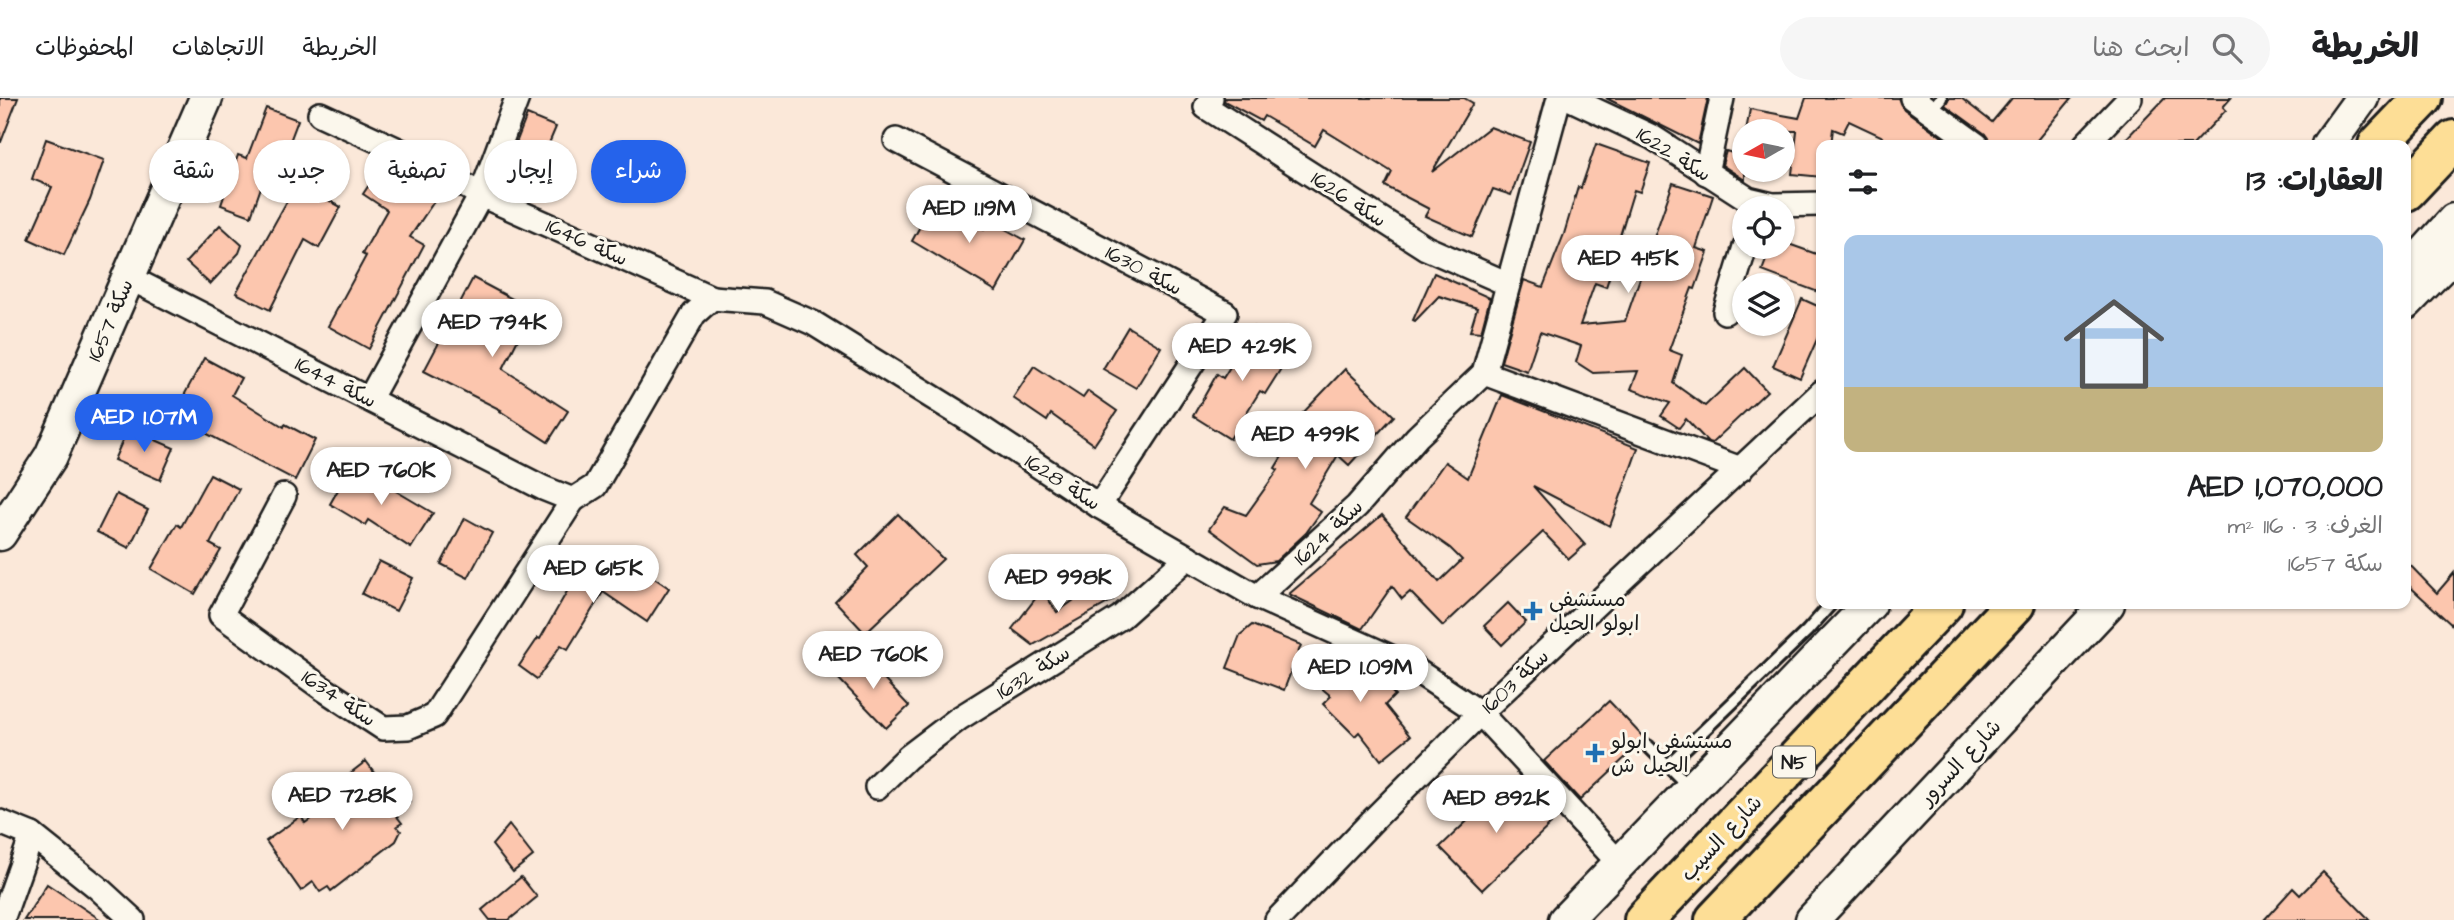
<!DOCTYPE html>
<html lang="ar">
<head>
<meta charset="utf-8">
<style>
	body { margin:0; font-family:"Architects Daughter","Playpen Sans Arabic",sans-serif; background:#f6f6f6; color:#202124; direction:rtl; height:100vh; display:flex; flex-direction:column; font-size:26px; white-space:nowrap }
	* { box-sizing:border-box; margin:0 }
	p { font-size:23px; color:#757577 }
	.icon { flex:none; width:38px; height:38px; fill:none; stroke:currentColor; stroke-width:2; stroke-linecap:round; stroke-linejoin:round }
	.map { position:relative; flex:1; overflow:hidden; direction:ltr }
	.side { position:absolute; left:1816px; top:42px; width:595px; height:469px; display:flex; flex-direction:column; background:#fff; border-radius:14px; box-shadow:0 2px 5px #0004; direction:rtl }
	.side>* { flex:none }
	.banner { position:absolute; left:21px; top:42px; width:665px; height:63px; direction:rtl; display:flex; gap:14px }
	.needle { width:46px; rotate:261deg }
	.fabs { position:absolute; left:1732px; top:21px; display:grid; gap:14px }
	.fabs a { display:grid; place-items:center; width:63px; height:63px; border-radius:50%; background:#fff; box-shadow:0 2px 5px #0004; font-size:35px }
	.price { position:absolute; translate:-50% -60px; padding:0 16px; border-radius:24px; background:#fff; color:#222; font-size:23px; line-height:46px; filter:drop-shadow(0 2px 4px #0008) }
	.price::after { content:''; position:absolute; left:50%; top:42px; width:21px; height:16px; margin-left:-10px; background:inherit; clip-path:polygon(0 0,100% 0,50% 100%) }
	.price.on { background:#2563eb; color:#fff }
	ul { padding:0; list-style:none }
	li { display:grid; align-content:center; gap:14px; height:371px; padding:0 28px }
	li span { display:grid; place-items:center; height:217px; border-radius:14px; color:#555 }
	li>.icon { margin-inline-start:auto }
	span .icon { width:126px; height:126px; fill:#fffc; stroke-width:1 }
	li b { font-size:30px }
	h2 { display:flex; justify-content:space-between; align-items:center; height:84px; padding:0 28px; font-size:30px }
	.tag { padding:0 24px; border-radius:32px; background:#fff; box-shadow:0 2px 5px #0004; font-size:24px; line-height:63px }
	.tag.on { background:#2563eb; color:#fff }
	header { display:flex; align-items:center; gap:42px; box-sizing:border-box; height:98px; padding:0 35px; background:#fff; border-bottom:2px solid #e0e0e0 }
	header strong { font-size:33px }
	nav { display:flex; gap:38px; margin-inline-start:auto; font-size:24px }
	.search { width:490px; height:63px; background:#f6f6f6; display:flex; align-items:center; gap:18px; box-sizing:border-box; padding:0 24px; border-radius:38px; color:#757577; font-size:26px }
	.map>svg:first-child { display:block }
	.building { fill:#fcc6ae; stroke:#1c1c1c; stroke-width:2 }
	.lines { fill:none; stroke-linecap:round; stroke-linejoin:round }
	.lane-casing { stroke:#1c1c1c; stroke-width:16 }
	.street-casing { stroke:#1c1c1c; stroke-width:28 }
	.secondary-casing { stroke:#1c1c1c; stroke-width:37 }
	.highway-casing { stroke:#1c1c1c; stroke-width:44 }
	.lane { stroke:#fbf7ec; stroke-width:10 }
	.street { stroke:#fbf7ec; stroke-width:23 }
	.secondary { stroke:#fbf7ec; stroke-width:32 }
	.highway { stroke:#fdde96; stroke-width:38 }
	.poi-dot { fill:#1f6fb2; stroke:#fbf7ec; stroke-width:2.5 }
	.labels { text-anchor:middle; stroke-width:6; stroke-linejoin:round; paint-order:stroke }
	.shield { fill:#fbf7ec; stroke:#5f5e5a; stroke-width:2 }
	.shield-label { font-size:19px; font-weight:bold; fill:#1c1c1c }
	.street-label { font-size:21px; fill:#1c1c1c; stroke:#fbf7ec }
	.poi-label { font-size:21px; fill:#1c1c1c; stroke:#fbf7ec; text-anchor:start }
</style>
</head>
<body>
<header>
<strong>الخريطة</strong>
<div class="search"><svg class="icon" aria-label="search" viewBox="0 0 24 24"><circle cx="10" cy="10" r="6"/><path d="M15 15l6 6"/></svg>ابحث هنا</div>
<nav><a>الخريطة</a><a>الاتجاهات</a><a>المحفوظات</a></nav>
</header>
<div class="map">
<svg width="2454" height="822" viewBox="0 0 2454 822">
	<rect width="100%" height="100%" fill="#fbe8d9"/>
	<filter id="ink" filterUnits="userSpaceOnUse"><feTurbulence type="fractalNoise" baseFrequency=".0143" numOctaves="2"/><feDisplacementMap in="SourceGraphic" scale="14" xChannelSelector="R" yChannelSelector="G"/><feConvolveMatrix kernelMatrix="1 2 1 2 8 2 1 2 1" color-interpolation-filters="sRGB"/></filter>
	<g filter="url(#ink)">
		<g class="building">
			<polygon points="0,0 18,0 1,44 0,44"/>
			<polygon points="1225,0 1464,0 1473,5 1432,74 1490,29 1530,44 1511,97 1493,91 1472,139 1425,118 1429,111 1385,88 1392,74 1324,32 1315,48 1264,18 1261,23 1224,3"/>
			<polygon points="1606,0 1708,0 1698,46"/>
			<polygon points="1806,0 1898,0 1904,11 1953,47 1890,47 1881,38 1849,23 1843,35 1833,31 1831,47 1822,47 1822,79 1792,76 1797,33 1746,33 1750,11 1799,20"/>
			<polygon points="1949,0 1961,0 1992,24 2012,0 2072,0 2033,47 1991,47 1985,36 1945,7"/>
			<polygon points="2165,0 2231,0 2223,9 2226,12 2193,47 2120,47"/>
			<polygon points="266,10 298,22 284,59 273,55 251,118 221,107 238,57 247,60"/>
			<polygon points="527,17 556,29 531,88 504,76"/>
			<polygon points="46,41 104,62 90,102 64,157 29,141 52,89 32,81"/>
			<polygon points="1596,46 1650,65 1640,94 1634,92 1615,154 1617,155 1606,189 1595,185 1580,227 1625,223 1673,85 1713,98 1696,150 1708,154 1695,191 1692,190 1669,252 1682,257 1673,285 1705,308 1745,270 1767,293 1712,345 1708,344 1686,321 1679,330 1661,318 1670,305 1631,291 1638,273 1593,275 1576,264 1581,248 1540,234 1527,273 1501,264 1524,182 1543,189 1564,136 1578,89 1581,90"/>
			<polygon points="1726,53 1745,59 1745,82 1722,67"/>
			<polygon points="383,66 435,102 410,139 424,147 369,251 328,228 366,158 362,156 387,112 363,96"/>
			<polygon points="297,85 341,109 319,150 305,142 270,212 236,195"/>
			<polygon points="934,103 984,131 989,122 1025,142 996,193 912,143"/>
			<polygon points="220,127 242,147 239,155 210,186 186,164"/>
			<polygon points="1783,144 1822,158 1822,183 1818,194 1762,173 1771,149 1783,149"/>
			<polygon points="1434,175 1490,200 1481,234 1470,233 1477,210 1439,198 1415,223 1413,222"/>
			<polygon points="473,180 533,212 503,271 568,313 548,344 500,313 501,312 424,273"/>
			<polygon points="1802,201 1822,210 1822,230 1800,280 1773,268"/>
			<polygon points="1128,229 1161,249 1136,290 1103,271"/>
			<polygon points="1255,229 1292,253 1265,296 1260,293 1230,341 1193,318 1217,276 1223,280"/>
			<polygon points="204,260 241,280 232,297 284,329 285,326 315,342 295,382 173,318"/>
			<polygon points="1034,268 1083,300 1088,293 1117,313 1094,347 1051,316 1047,323 1013,300"/>
			<polygon points="1345,271 1394,318 1349,367 1338,357 1309,405 1321,414 1306,435 1276,463 1257,466 1209,431 1225,409 1246,417 1278,372 1275,370 1303,324 1299,319"/>
			<polygon points="1502,297 1638,350 1610,428 1533,388 1585,447 1569,461 1543,434 1443,528 1410,494 1402,501 1392,488 1362,531 1289,496 1382,417 1439,484 1462,462 1450,450 1406,419 1445,364 1468,380"/>
			<polygon points="128,330 174,350 160,382 114,362"/>
			<polygon points="352,367 433,415 411,450 368,422 365,427 330,406"/>
			<polygon points="210,376 239,391 210,446 221,452 195,496 151,471 177,426 181,429"/>
			<polygon points="116,396 148,412 129,450 97,434"/>
			<polygon points="898,416 943,461 865,535 835,503 868,469 857,457"/>
			<polygon points="465,420 492,435 468,480 441,466"/>
			<polygon points="590,453 633,476 638,469 669,490 647,524 603,494 568,551 561,547 537,581 519,568 538,540 540,541"/>
			<polygon points="379,463 413,480 396,513 362,496"/>
			<polygon points="2406,463 2437,495 2454,475 2454,529 2406,485"/>
			<polygon points="1098,485 1113,502 1033,547 1012,531 1042,492 1057,514"/>
			<polygon points="1508,505 1526,524 1502,547 1484,528"/>
			<polygon points="1252,527 1301,547 1284,592 1227,570 1240,537"/>
			<polygon points="1330,554 1354,575 1363,566 1395,597 1385,607 1410,638 1381,662 1359,634 1355,638 1323,606 1331,598 1308,579"/>
			<polygon points="860,556 909,608 886,630 837,579"/>
			<polygon points="1609,603 1645,641 1580,702 1544,663"/>
			<polygon points="366,663 389,694 398,687 410,704 395,716 402,725 397,728 401,733 396,743 331,793 328,789 320,794 313,784 301,793 266,743 301,718 305,725 340,700 335,687"/>
			<polygon points="1510,682 1551,726 1482,792 1440,749"/>
			<polygon points="509,727 533,758 513,774 492,747"/>
			<polygon points="2323,774 2370,822 2264,822 2293,790 2300,797"/>
			<polygon points="521,779 537,799 509,822 490,822 482,812"/>
			<polygon points="47,786 101,822 24,822"/>
		</g>
		<g class="lines">
			<defs>
				<g id="lane">
					<polyline points="1929,14 1941,0"/>
					<polyline points="1648,648 1689,689"/>
					<polyline points="1668,667 1807,533 1831,506"/>
				</g>
				<g id="street">
					<polyline points="1211,0 1206,9 1426,150 1508,186"/>
					<polyline points="1569,0 1652,39 1748,101 1773,107 1822,106"/>
					<polyline points="1912,0 1977,47"/>
					<polyline points="320,16 424,64 481,97 712,200"/>
					<polyline points="896,42 1225,215 1099,408"/>
					<polyline points="2085,47 2130,0"/>
					<polyline points="1706,75 1722,0"/>
					<polyline points="128,179 543,390 573,402 595,388 694,216 712,200 765,204 813,225 963,318 1099,408 1257,499 1408,567 1480,615 1619,765"/>
					<polyline points="1725,214 1745,149"/>
					<polyline points="1484,275 1741,371"/>
					<polyline points="370,300 481,97 517,0"/>
					<polyline points="284,398 221,517 322,590 383,630 408,629 434,618 573,402"/>
					<polyline points="1257,499 1357,408 1417,339 1484,275 1559,0"/>
					<polyline points="877,689 908,659 958,621 1121,519 1188,459"/>
					<polyline points="0,724 32,737 97,789 133,822"/>
					<polyline points="2,822 32,737"/>
					<polyline points="1277,822 1373,722 1480,615 1822,294"/>
				</g>
				<g id="secondary">
					<polyline points="2328,47 2362,0"/>
					<polyline points="2406,175 2454,122"/>
					<polyline points="2406,205 2454,156"/>
					<polyline points="0,436 51,358 206,0"/>
					<polyline points="1565,822 1870,506"/>
					<polyline points="1812,822 2108,506"/>
				</g>
				<g id="highway">
					<polyline points="2378,47 2423,0"/>
					<polyline points="2406,93 2454,42"/>
					<polyline points="1644,822 1943,506"/>
					<polyline points="1715,822 2015,506"/>
				</g>
			</defs>
			<use href="#lane" class="lane-casing"/>
			<use href="#street" class="street-casing"/>
			<use href="#secondary" class="secondary-casing"/>
			<use href="#highway" class="highway-casing"/>
			<use href="#lane" class="lane"/>
			<use href="#street" class="street"/>
			<use href="#secondary" class="secondary"/>
			<use href="#highway" class="highway"/>
		</g>
	</g>
	<g class="poi-dot">
		<path d="M1529.5 502.5h7v7h7v7h-7v7h-7v-7h-7v-7h7z"/>
		<path d="M1591.5 644.5h7v7h7v7h-7v7h-7v-7h-7v-7h7z"/>
	</g>
	<g class="labels">
		<rect class="shield" x="1773" y="648.5" width="42" height="31" rx="5"/>
		<g class="shield-label">
			<text x="1794" y="671">N5</text>
		</g>
		<g class="street-label">
			<text transform="translate(1674 56) rotate(32)" y="7">سكة 1622</text>
			<text transform="translate(1349 101) rotate(33)" y="7">سكة 1626</text>
			<text transform="translate(587 144) rotate(24)" y="7">سكة 1646</text>
			<text transform="translate(1144 172) rotate(28)" y="7">سكة 1630</text>
			<text transform="translate(110 222) rotate(-67)" y="7">سكة 1657</text>
			<text transform="translate(336 284) rotate(27)" y="7">سكة 1644</text>
			<text transform="translate(1063 384) rotate(33)" y="7">سكة 1628</text>
			<text transform="translate(1328 434) rotate(-43)" y="7">سكة 1624</text>
			<text transform="translate(1033 574) rotate(-32)" y="7">سكة 1632</text>
			<text transform="translate(1515 583) rotate(-43)" y="7">سكة 1603</text>
			<text transform="translate(339 600) rotate(34)" y="7">سكة 1634</text>
			<text transform="translate(1960 664) rotate(-47)" y="7">شارع السرور</text>
			<text transform="translate(1721 740) rotate(-47)" y="7">شارع السيب</text>
		</g>
		<g class="poi-label">
			<text x="1549" y="508">مستشفى<tspan x="1549" dy="24">ابولو الحيل</tspan></text>
			<text x="1611" y="650">مستشفى ابولو<tspan x="1611" dy="24">الحيل ش</tspan></text>
		</g>
	</g>
</svg>
<div class="fabs">
<a><svg class="needle" viewBox="-14 -14 28 28"><path d="M0-13l5 13h-10z" fill="#e53935"/><path d="M0 13l5-13h-10z" fill="#757577"/></svg></a>
<a><svg class="icon" aria-label="locate" viewBox="0 0 24 24"><circle cx="12" cy="12" r="6"/><path d="M12 2v4M12 18v4M2 12h4M18 12h4"/></svg></a>
<a><svg class="icon" aria-label="layers" viewBox="0 0 24 24"><path d="M12 4l9 5-9 5-9-5zM3 14l9 5 9-5"/></svg></a>
</div>
<b class="price" style="left:969px;top:147px">AED 1.19M</b>
<b class="price" style="left:1628px;top:197px">AED 415K</b>
<b class="price" style="left:492px;top:261px">AED 794K</b>
<b class="price" style="left:1242px;top:285px">AED 429K</b>
<b class="price on" style="left:144px;top:356px">AED 1.07M</b>
<b class="price" style="left:1305px;top:373px">AED 499K</b>
<b class="price" style="left:381px;top:409px">AED 760K</b>
<b class="price" style="left:593px;top:507px">AED 615K</b>
<b class="price" style="left:1058px;top:516px">AED 998K</b>
<b class="price" style="left:873px;top:593px">AED 760K</b>
<b class="price" style="left:1360px;top:606px">AED 1.09M</b>
<b class="price" style="left:342px;top:734px">AED 728K</b>
<b class="price" style="left:1496px;top:737px">AED 892K</b>
<div class="banner">
<a class="tag on">شراء</a>
<a class="tag">إيجار</a>
<a class="tag">تصفية</a>
<a class="tag">جديد</a>
<a class="tag">شقة</a>
</div>
<section class="side">
<h2>العقارات: 13<svg class="icon" aria-label="filters" viewBox="0 0 24 24"><path d="M4 7h16M4 17h16"/><circle cx="9" cy="7" r="2"/><circle cx="15" cy="17" r="2"/></svg></h2>
<ul>
<li><span style="background:linear-gradient(#a9c7e8 70%,#c2b280 0)"><svg class="icon" aria-label="home" viewBox="0 0 24 24"><path d="M3 11l9-7 9 7M6 9v11h12V9"/></svg></span><div><b>AED 1,070,000</b><p>الغرف: 3 · 116 m²</p><p>سكة 1657</p></div></li>
</ul>
</section>
</div>
</body>
</html>
